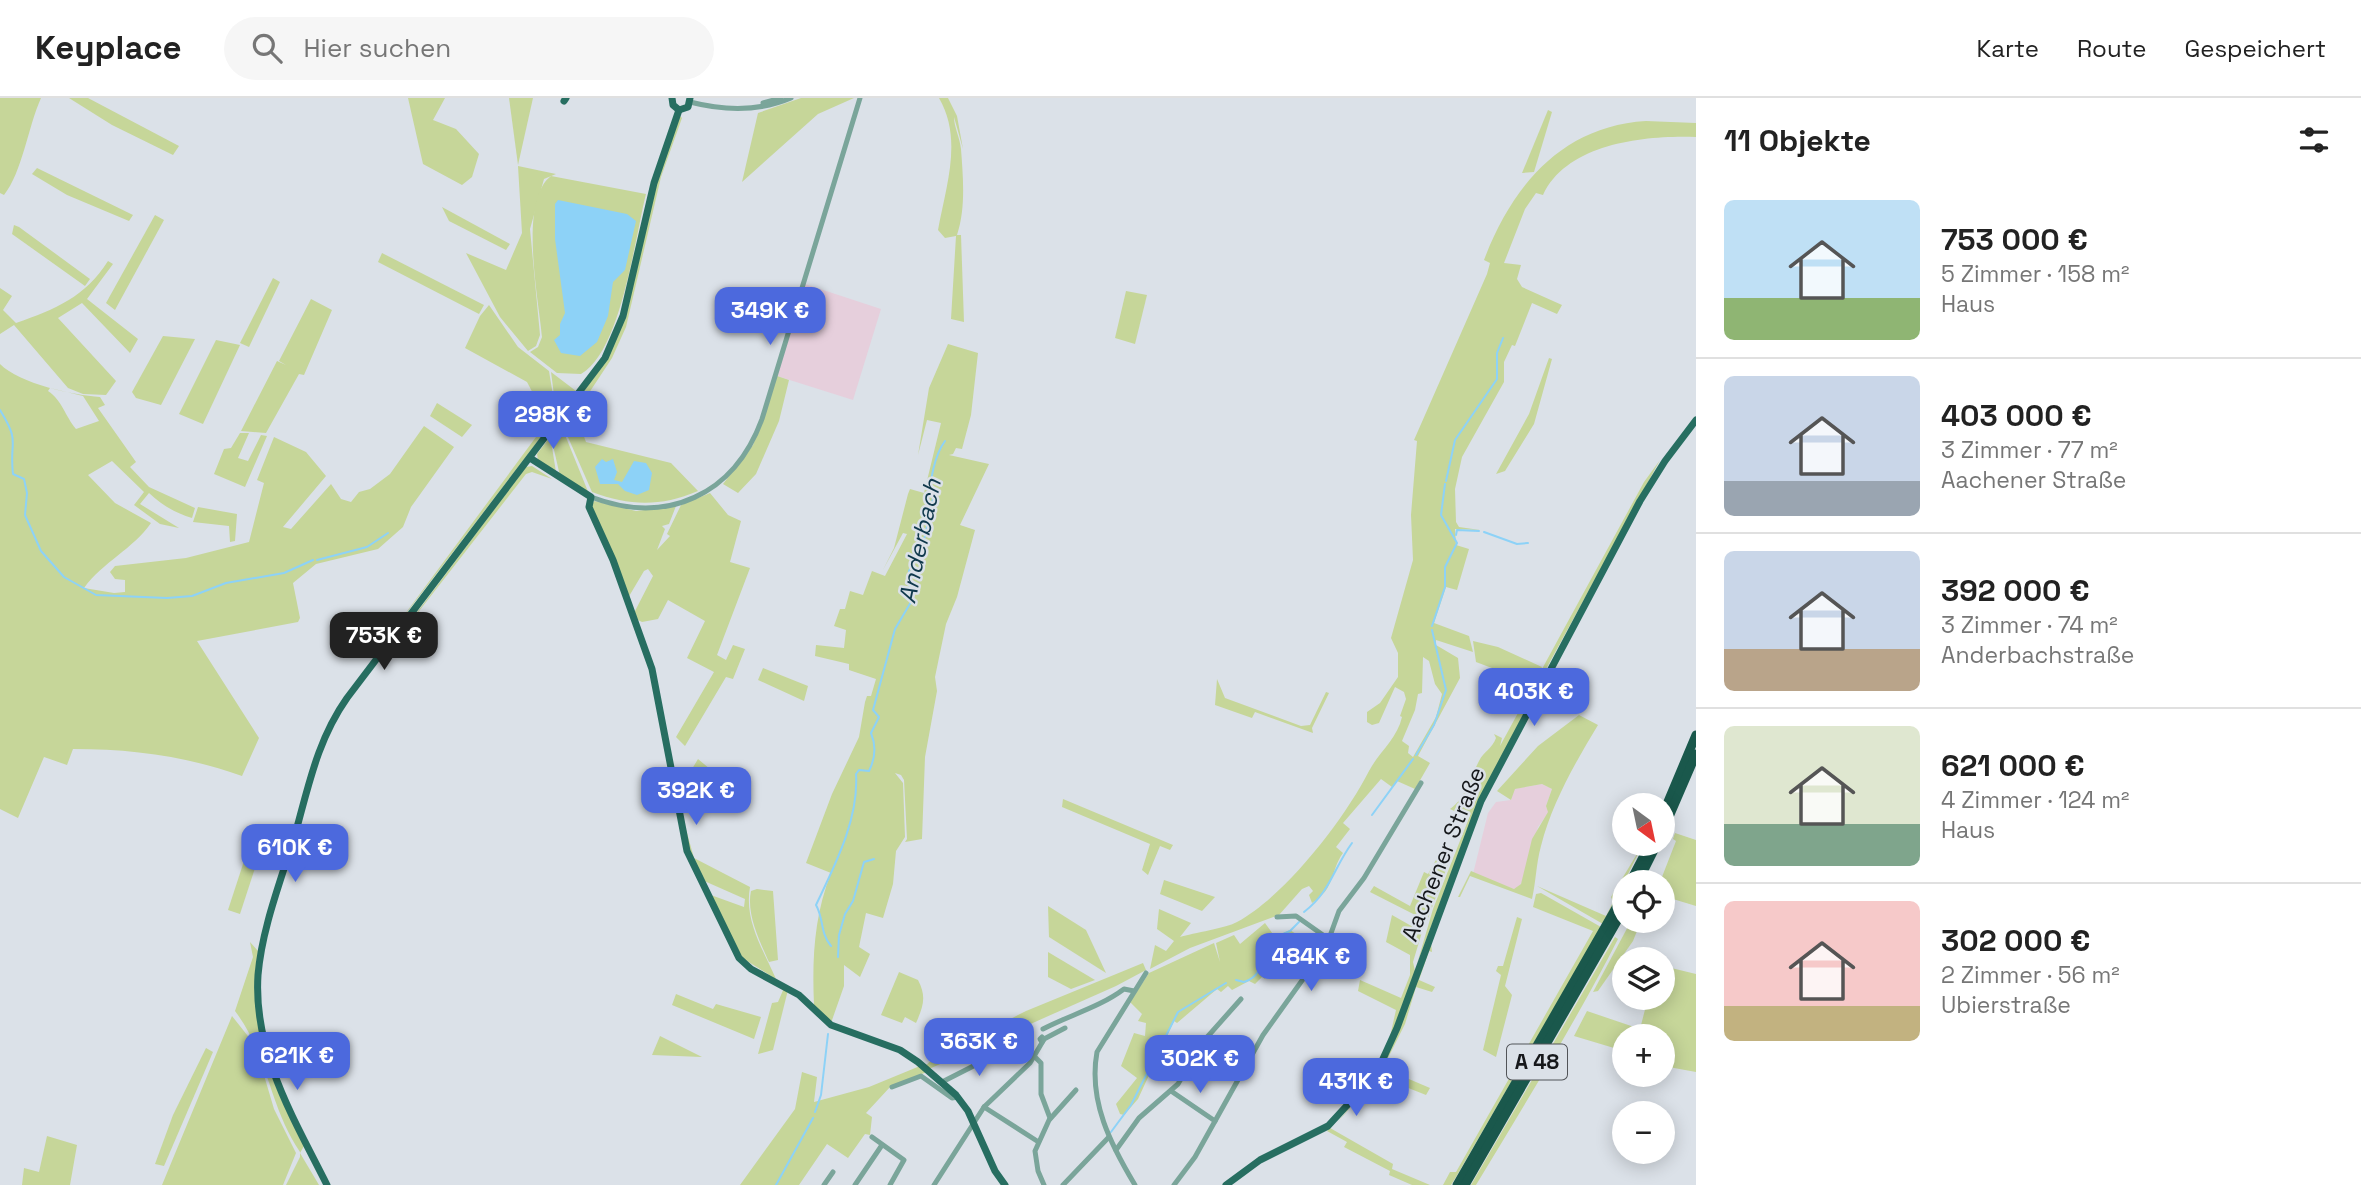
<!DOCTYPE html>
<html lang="de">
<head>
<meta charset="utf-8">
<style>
	body { margin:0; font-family:"Space Grotesk",sans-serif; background:#f6f6f6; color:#222; height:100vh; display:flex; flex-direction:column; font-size:26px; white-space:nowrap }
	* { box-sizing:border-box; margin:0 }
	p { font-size:23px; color:#767676 }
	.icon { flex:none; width:38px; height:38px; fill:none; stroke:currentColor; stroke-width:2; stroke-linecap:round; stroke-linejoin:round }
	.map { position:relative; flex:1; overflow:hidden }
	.panel { display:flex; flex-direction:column; background:#fff; width:665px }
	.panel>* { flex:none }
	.needle { width:46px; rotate:147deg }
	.tools { position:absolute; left:1612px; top:695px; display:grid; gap:14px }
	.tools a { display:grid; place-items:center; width:63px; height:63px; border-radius:50%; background:#fff; box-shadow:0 4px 18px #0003; font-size:35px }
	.price { position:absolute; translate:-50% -60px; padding:0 16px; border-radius:14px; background:#4c69dd; color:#fff; font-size:23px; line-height:46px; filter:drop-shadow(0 2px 4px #0008) }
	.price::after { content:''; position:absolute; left:50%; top:42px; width:21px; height:16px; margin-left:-10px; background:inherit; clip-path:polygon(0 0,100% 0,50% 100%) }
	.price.active { background:#222; color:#fff }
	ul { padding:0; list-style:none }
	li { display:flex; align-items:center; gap:21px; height:175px; padding:0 28px }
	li+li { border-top:2px solid #e0e0e0 }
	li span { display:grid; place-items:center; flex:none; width:196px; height:140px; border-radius:10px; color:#555 }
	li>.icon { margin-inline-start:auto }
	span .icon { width:84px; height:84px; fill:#fffc; stroke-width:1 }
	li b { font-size:30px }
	h2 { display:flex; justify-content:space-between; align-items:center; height:84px; padding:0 28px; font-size:30px }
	header { display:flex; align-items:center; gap:42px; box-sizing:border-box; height:98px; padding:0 35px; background:#fff; border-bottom:2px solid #e0e0e0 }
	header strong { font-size:33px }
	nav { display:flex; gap:38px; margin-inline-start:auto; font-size:24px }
	.search { width:490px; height:63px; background:#f6f6f6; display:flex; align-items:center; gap:18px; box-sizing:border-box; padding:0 24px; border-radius:38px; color:#767676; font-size:26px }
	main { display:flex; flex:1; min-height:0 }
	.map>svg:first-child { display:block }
	.industrial { fill:#e6cfdc }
	.green { fill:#c6d699; fill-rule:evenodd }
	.water { fill:#8dd2f7 }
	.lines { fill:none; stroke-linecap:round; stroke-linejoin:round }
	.stream { stroke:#8dd2f7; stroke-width:2 }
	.minor { stroke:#7aa59a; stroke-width:5 }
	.major { stroke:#276e61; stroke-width:7 }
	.highway { stroke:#1a584c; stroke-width:9 }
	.labels { text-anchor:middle; stroke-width:5; stroke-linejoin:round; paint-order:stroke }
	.shield { fill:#dbe1e8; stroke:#515458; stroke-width:2 }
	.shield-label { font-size:21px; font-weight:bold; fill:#16181b }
	.street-label { font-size:23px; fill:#16181b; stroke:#dbe1e8 }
	.water-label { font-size:24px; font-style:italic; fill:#0f384b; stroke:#dbe1e8 }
</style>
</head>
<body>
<header>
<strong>Keyplace</strong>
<div class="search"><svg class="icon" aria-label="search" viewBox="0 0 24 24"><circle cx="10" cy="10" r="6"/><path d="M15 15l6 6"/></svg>Hier suchen</div>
<nav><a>Karte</a><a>Route</a><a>Gespeichert</a></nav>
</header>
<main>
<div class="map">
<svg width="1696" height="1087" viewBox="0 0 1696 1087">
	<rect width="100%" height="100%" fill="#dbe1e8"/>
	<g class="industrial">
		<polygon points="805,186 881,211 853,302 777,278"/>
		<polygon points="1542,686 1552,691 1546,708 1549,714 1538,729 1524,780 1519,789 1514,791 1473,776 1488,715 1496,704 1511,702 1514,691"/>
	</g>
	<g class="green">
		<path d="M 0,0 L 41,0 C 28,29 22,75 4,97 L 0,95 Z"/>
		<polygon points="69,0 88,0 179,48 173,57 112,27"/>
		<polygon points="408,0 445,0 433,22 456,31 479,56 472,79 462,87 423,66"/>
		<polygon points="509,0 533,0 518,67"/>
		<polygon points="801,0 854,0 818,16 742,84 758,15"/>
		<path d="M 939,0 L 948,0 L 957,18 L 963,51 L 954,19 C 954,29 960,40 961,51 C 963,79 966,110 957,137 L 961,137 L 964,224 L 951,221 L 956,138 L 945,140 L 938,132 C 946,88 963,41 939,0 Z"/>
		<polygon points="1548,12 1552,14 1534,74 1522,75"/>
		<polygon points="680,18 682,20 661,79 626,229 612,260 587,298 583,295 616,242 658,81"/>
		<path d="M 1646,23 L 1696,25 L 1696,39 C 1646,37 1567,45 1543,97 L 1536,95 L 1525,111 L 1504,165 L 1521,167 L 1517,181 L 1522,189 L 1562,207 L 1557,216 L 1532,205 L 1515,248 L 1512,247 L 1504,264 L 1504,284 L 1462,359 L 1455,391 L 1456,424 L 1459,429 L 1480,432 L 1455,431 L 1456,447 L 1469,451 L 1457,492 L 1446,489 L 1434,525 L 1469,538 L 1473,554 L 1436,542 L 1436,547 L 1458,560 L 1460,580 L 1418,658 L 1430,665 L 1415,691 L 1397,683 L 1392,689 L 1381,681 L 1343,725 L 1350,731 L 1336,749 L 1343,755 C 1330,773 1336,790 1312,805 L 1309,797 L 1313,793 L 1309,788 L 1302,791 L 1279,817 L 1190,850 L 1150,871 L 1155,847 L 1166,853 L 1174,843 L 1157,831 L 1159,811 L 1191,825 L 1180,839 C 1193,835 1227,830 1237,824 C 1285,798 1344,722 1369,673 C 1379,654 1397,641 1402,619 L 1400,618 L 1406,601 L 1404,594 L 1395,589 L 1379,625 L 1372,627 L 1367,624 L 1367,614 L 1380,605 L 1398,579 L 1398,555 L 1391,540 L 1413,462 L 1411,417 L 1417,343 L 1414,342 L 1487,176 L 1490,165 L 1484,162 C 1512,88 1562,28 1646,23 ZM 1423,559 L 1429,563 L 1435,586 L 1442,596 L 1436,619 L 1413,659 L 1408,655 L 1409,648 L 1402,643 L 1415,612 L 1418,596 L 1422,595 Z"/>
		<polygon points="518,68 556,76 544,81 530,131 540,237 536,248 528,253 500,219 466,155 506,172 522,135"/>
		<polygon points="37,70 133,117 129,123 67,97 32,76"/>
		<path d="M 551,78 L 646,96 C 635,139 621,254 581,276 L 557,275 L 530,254 L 538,249 L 542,239 C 539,202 518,103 551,78 Z"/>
		<polygon points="442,109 510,146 506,152 449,123"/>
		<polygon points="155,117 164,122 115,212 106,205"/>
		<polygon points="14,127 19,129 90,181 85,188 12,136"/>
		<polygon points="382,155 484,207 479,216 378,164"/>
		<path d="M 108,163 L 113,166 L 87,201 L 138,241 L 130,255 L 82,205 L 58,220 L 116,283 L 106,297 L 83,296 L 68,290 L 14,227 L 0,236 L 0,190 L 12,198 L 3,212 L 16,225 C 56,211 85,199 108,163 Z"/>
		<polygon points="273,180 280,184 249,249 240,245"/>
		<polygon points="1126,193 1147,197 1135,246 1115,240"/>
		<polygon points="311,201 332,212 304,277 299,276 266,335 241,333 277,263 286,267 279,263"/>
		<polygon points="489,207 518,249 549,273 555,310 547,322 527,284 465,250 480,218"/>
		<polygon points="163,238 195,241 161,307 136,300 132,294"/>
		<polygon points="216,242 240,247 203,326 179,316"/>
		<path d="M 948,246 L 978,255 L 971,317 L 962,351 L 956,350 L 953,356 L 949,357 L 989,366 L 960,427 L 975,432 L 957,499 L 946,526 L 935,579 L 937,593 L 925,659 L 922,741 L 905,744 L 907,741 L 904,682 L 901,677 L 895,675 L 903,685 L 905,739 L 896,753 L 893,786 L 883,820 L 866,815 L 859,849 L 870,856 L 860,879 L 844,867 L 844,888 L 831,925 L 814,907 C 812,861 814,818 831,775 L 806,765 L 832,696 L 859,639 L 865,604 L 867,598 L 871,598 L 876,581 L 849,572 L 849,566 L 815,558 L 816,547 L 844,550 L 846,532 L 834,528 L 840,511 L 845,511 L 850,493 L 863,497 L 872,473 L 885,478 L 907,436 L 903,435 L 883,472 L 894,450 L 908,396 L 910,391 L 924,395 L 941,325 L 927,322 L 918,357 L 929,290 Z"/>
		<polygon points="1549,260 1552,261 1534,326 1505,373 1496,376 1529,316"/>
		<path d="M 0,266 C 20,286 73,297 100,299 L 105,307 L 98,310 L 136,364 L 130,369 L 149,389 L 195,410 L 192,420 C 175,415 162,407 149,395 L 140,406 L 179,430 L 160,426 L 134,407 L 144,394 L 112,363 L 88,377 L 115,405 L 151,425 C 133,451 103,464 84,490 L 114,495 L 125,494 L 125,482 L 115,481 L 110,474 L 115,468 L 186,460 L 249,444 L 264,385 L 257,382 L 274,339 L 306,354 L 326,378 L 283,429 L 291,431 L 331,386 L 341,401 L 351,404 L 359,394 L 370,391 L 390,376 L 424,328 L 454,349 L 411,409 L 403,429 L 378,451 L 316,466 L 293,485 L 300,520 L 298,524 L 197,543 L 259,640 L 242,678 C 186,658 132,651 73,651 L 67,667 L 44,659 L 18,720 L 0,711 ZM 50,290 L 83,298 L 99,323 L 76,331 C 65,318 62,302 48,293 Z"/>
		<polygon points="551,274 576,293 385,543 556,312"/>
		<polygon points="777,278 789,282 779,323 756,376 738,395 723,386 753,347"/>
		<polygon points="582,297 585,301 551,343 556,374 538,362 537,356"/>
		<polygon points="437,305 472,327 462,339 430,318"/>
		<path d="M 581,311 L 587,316 L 583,336 L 586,344 L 671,365 L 698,393 C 660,409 630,408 592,394 L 564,330 L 577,312 Z"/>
		<polygon points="563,332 589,396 560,378 552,343"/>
		<polygon points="240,335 249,335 238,360 248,363 261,337 267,338 245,389 214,376 224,351 231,350"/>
		<path d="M 1660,362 L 1546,571 L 1474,714 L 1417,866 L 1433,811 L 1471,715 L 1467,719 L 1450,711 C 1467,699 1470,680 1479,663 C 1484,653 1492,651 1496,640 L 1494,636 L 1502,640 L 1500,648 L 1644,384 Z"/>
		<polygon points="532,368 552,381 532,374 526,376 391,549 526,369"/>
		<polygon points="710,395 728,417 741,423 730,464 750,470 717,557 726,562 733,547 745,551 733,581 726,579 685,648 676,639 714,574 687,560 705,523 668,502 658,521 642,524 636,521 634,515 653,478 648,471 644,473 628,500 591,410 594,403 636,413 676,408 669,426 662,428 665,431 657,452 670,438 667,436 681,407"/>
		<polygon points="198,409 237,416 235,443 230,444 229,428 193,424"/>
		<polygon points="1473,543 1498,549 1542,569 1536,579 1518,572 1513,578 1476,564"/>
		<polygon points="763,570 808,588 804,603 758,582"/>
		<polygon points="1217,581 1225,600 1301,628 1310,627 1326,594 1329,595 1312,630 1313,635 1255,614 1252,620 1215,607"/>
		<path d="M 1579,617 L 1598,627 C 1575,665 1552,705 1541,748 C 1536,766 1536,784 1532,801 L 1470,778 L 1460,799 L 1458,799 L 1471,773 L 1514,791 L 1521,786 L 1532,741 L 1548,714 L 1546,708 L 1552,691 L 1542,686 L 1515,691 L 1511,702 L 1497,693 L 1538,648 Z"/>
		<path d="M 698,661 L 710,671 L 682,717 L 694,760 L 750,789 C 744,823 763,851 776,881 L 739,858 L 708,796 L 744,809 L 745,801 L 702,782 L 684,739 L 677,696 Z"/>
		<polygon points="1063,701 1173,747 1170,752 1160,748 1148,777 1142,772 1150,746 1062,709"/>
		<polygon points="1675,735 1696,742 1696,808 1663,798 1660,784 1676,743 1673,741"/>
		<polygon points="1643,746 1603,826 1537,788 1606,818 1613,804 1611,799"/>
		<polygon points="1440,755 1450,761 1427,823 1370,794 1374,788 1410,808 1424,774 1428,776"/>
		<polygon points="244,763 256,767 240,816 228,812"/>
		<polygon points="1164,782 1215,799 1202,813 1160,796"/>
		<path d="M 757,791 L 773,793 L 778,862 L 769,864 C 760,844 746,816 751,793 Z"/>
		<polygon points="1541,795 1601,829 1456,1079 1451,1087 1443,1087 1450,1074 1456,1074 1593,833 1533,809 1536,796"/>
		<polygon points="1048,808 1086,832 1106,875 1049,839"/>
		<polygon points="1392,817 1422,834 1413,864 1415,873 1389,943 1396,912 1358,893 1360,882 1401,900 1410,877 1410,857 1386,844"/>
		<polygon points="1517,819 1522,821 1505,888 1512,897 1496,959 1483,952 1501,877 1496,873 1498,868 1503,868"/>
		<polygon points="1631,823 1641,823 1633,843 1598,893 1593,894"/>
		<polygon points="1265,825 1275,839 1290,832 1296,836 1265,881 1262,879 1255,886 1249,883 1232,892 1228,888 1221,894 1217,891 1177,925 1174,923 1138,1001 1124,1017 1120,1016 1116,1006 1137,980 1121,968 1134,935 1145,938 1146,925 1138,923 1142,916 1130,904 1149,875 1214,845 1220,864 1216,845 1234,837 1240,846"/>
		<path d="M 1615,839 L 1618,841 C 1575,925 1525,1006 1476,1087 L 1471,1087 Z"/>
		<path d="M 250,844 L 258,853 C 247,930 270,981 304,1048 L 300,1055 L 319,1087 L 286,1087 L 300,1059 L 300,1054 C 268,1006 269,958 235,913 L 253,859 Z"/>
		<polygon points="1431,845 1432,854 1429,853 1419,882 1435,889 1432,894 1416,889 1405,926 1383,970 1430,990 1426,997 1378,978 1337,1025 1375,978"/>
		<polygon points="1048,854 1095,882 1071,891 1048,879"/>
		<polygon points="1143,865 1146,872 1116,888 929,971 925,968 934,960 1026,913"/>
		<polygon points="1663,868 1696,876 1696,974 1663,968 1662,938 1624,938 1624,953 1574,938 1587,913 1640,931 1648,900 1662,900"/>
		<path d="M 899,874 L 918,882 C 927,899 923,909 916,925 L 905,919 L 902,925 L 881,917 Z"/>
		<polygon points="784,890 788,892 773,952 758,956 772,905 778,904"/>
		<polygon points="676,896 713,911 716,906 761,919 754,941 672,907"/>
		<polygon points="232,918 255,947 274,1011 296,1055 283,1087 162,1087"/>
		<polygon points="660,938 702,959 652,957"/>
		<polygon points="206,950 213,954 164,1068 155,1066 173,1017"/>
		<polygon points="920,968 927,974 891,988 866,1015 872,1019 870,1037 865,1036 848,1060 827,1046 799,1087 740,1087 795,1011 802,974 817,979 814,1004 869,989"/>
		<polygon points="1330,1030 1393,1066 1392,1071 1430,1087 1412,1087 1389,1077 1390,1073 1344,1049 1347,1044 1327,1033"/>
		<polygon points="47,1038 77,1047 70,1087 22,1087 24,1070 39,1074"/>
	</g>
	<g class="water">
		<polygon points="558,102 627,116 636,123 625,172 613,184 608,218 597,244 580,258 561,255 554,242 560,237 560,226 565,215 555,141 555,106"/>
		<polygon points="602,361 606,364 613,361 617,374 614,382 622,384 634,363 646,365 652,375 649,392 637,397 625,393 618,386 600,386 595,369"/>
	</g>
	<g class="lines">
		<g class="stream">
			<path d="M 0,312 C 21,346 9,341 13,376 L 24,381 L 27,395 L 25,417 L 41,453 L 64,479 L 96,497 L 167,500 L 192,498 L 226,485 L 284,475 L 313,462"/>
			<polyline points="1446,383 1455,342 1497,281 1497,255 1503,240"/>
			<polyline points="1484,434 1517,446 1528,445"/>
			<polyline points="1456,437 1457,432 1479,433"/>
			<polyline points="317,462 367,449 388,435"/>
			<polyline points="1432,528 1445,489 1445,469 1457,445 1441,417 1445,386"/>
			<polyline points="1416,657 1434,627 1446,592 1432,532"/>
			<polyline points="1372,717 1413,661"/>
			<path d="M 1304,814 C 1331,793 1333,771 1352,745"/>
			<path d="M 831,848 C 820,835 824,821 816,807 C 835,767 859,721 856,676 L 859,672 L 869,673 C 875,661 876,647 871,635 L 879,619 L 873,612 L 895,531 L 911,504 L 909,473 L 923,447 L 933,400 C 927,386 936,355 945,343"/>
			<polyline points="838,859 839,837 845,816 853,803 864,764 874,761"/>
			<path d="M 1236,882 L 1244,884 C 1265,877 1259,862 1262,845 L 1290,833 L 1299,824"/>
			<polyline points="815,1014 821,997 828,936"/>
			<polyline points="1111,1034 1131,1007 1178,914 1226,885"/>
			<polyline points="776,1087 813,1020"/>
		</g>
		<g class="minor">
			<path d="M 690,4 C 725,13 758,14 791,0"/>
			<polyline points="763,5 781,0"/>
			<path d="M 591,399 C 667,428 734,397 762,321 L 860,0"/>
			<polyline points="1277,819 1296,818 1330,842"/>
			<path d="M 1043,931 C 1070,917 1100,909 1124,891 L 1134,893"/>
			<polygon points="1042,939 1044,941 1042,944 1040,941"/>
			<polyline points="1044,941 1065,930"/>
			<polyline points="1035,959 1041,965 1041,996 1050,1020 1035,1053 1038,1073 1044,1087"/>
			<polyline points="942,984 1001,954"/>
			<polyline points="892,989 921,978 952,1000 958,999"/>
			<polyline points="1171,993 1215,1023"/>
			<polyline points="984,1009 1037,1043"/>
			<polyline points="1050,1021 1076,992"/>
			<polyline points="872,1039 904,1062 890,1087"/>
			<polyline points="1116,1052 1139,1020 1178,986 1201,946 1241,901"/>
			<polyline points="824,1087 833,1074"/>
			<polyline points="855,1087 882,1047"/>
			<polyline points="934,1087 984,1009 1030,965 1043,943"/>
			<polyline points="1063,1087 1108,1040"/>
			<path d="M 1135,1087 C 1111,1047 1088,1003 1097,954 L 1146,875"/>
			<polyline points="1174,1087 1195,1059 1263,937 1326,849 1339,813 1364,780 1421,685"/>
		</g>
		<g class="major">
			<polyline points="672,0 673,7 679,12"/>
			<polyline points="564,3 566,0"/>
			<polyline points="679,12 688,9 690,0"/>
			<polyline points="530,360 591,399 589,409 613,462 652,571 687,753 739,860 751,871 799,897 831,927 900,952 918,964 956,997 968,1013 995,1073 1005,1087"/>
			<path d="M 327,1087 C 294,1021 253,954 258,877 C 262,829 282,780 296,733 C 309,686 318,641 347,600 L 605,260 L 623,218 L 654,85 L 679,12"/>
			<polyline points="1226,1087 1260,1062 1328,1028 1363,990 1382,963 1397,930 1481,703 1640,403 1665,363 1696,322"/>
		</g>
		<g class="highway">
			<polyline points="1662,718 1696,637"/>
			<polyline points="1662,735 1696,656"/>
			<polyline points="1630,784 1650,746"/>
			<polyline points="1638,784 1657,746"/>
			<polyline points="1457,1087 1624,796"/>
			<polyline points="1465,1087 1624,811"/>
		</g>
	</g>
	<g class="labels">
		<rect class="shield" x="1507" y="946.5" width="60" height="35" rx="5"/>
		<g class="shield-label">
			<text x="1537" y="971">A 48</text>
		</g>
		<g class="street-label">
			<text transform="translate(1443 756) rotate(-68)" y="8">Aachener Straße</text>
		</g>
		<g class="water-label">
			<text transform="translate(920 443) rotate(-78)" y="8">Anderbach</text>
		</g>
	</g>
</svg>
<div class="tools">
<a><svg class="needle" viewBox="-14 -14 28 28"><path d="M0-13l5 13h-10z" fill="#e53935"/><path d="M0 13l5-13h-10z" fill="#767676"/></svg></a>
<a><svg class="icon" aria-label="locate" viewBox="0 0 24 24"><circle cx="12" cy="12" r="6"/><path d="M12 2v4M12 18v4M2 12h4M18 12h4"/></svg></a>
<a><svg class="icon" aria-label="layers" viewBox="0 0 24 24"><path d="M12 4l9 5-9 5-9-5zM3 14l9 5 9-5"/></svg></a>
<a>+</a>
<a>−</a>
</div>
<b class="price" style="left:770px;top:249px">349K €</b>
<b class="price" style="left:553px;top:353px">298K €</b>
<b class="price active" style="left:384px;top:574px">753K €</b>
<b class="price" style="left:1534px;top:630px">403K €</b>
<b class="price" style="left:696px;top:729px">392K €</b>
<b class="price" style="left:295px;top:786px">610K €</b>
<b class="price" style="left:1311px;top:895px">484K €</b>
<b class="price" style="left:979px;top:980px">363K €</b>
<b class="price" style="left:297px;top:994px">621K €</b>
<b class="price" style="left:1200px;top:997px">302K €</b>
<b class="price" style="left:1356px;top:1020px">431K €</b>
</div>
<section class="panel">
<h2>11 Objekte<svg class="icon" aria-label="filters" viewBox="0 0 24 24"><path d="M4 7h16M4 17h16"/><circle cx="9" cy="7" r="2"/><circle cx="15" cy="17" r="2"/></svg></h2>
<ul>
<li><span style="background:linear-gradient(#bfe0f5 70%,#8fb573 0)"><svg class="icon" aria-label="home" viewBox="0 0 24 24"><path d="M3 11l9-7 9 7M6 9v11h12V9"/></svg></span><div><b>753 000 €</b><p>5 Zimmer · 158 m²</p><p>Haus</p></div></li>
<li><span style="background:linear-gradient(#c9d6e8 75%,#9aa5b1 0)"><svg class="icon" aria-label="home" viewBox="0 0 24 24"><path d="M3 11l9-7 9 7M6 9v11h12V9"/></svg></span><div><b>403 000 €</b><p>3 Zimmer · 77 m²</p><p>Aachener Straße</p></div></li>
<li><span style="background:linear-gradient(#c9d6e8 70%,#b9a48a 0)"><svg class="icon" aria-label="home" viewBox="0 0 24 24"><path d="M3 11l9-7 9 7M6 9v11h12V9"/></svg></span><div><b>392 000 €</b><p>3 Zimmer · 74 m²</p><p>Anderbachstraße</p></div></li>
<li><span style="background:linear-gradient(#dfe7d0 70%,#7fa58c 0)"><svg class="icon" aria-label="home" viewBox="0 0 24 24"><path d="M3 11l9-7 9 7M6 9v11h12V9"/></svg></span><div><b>621 000 €</b><p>4 Zimmer · 124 m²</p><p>Haus</p></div></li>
<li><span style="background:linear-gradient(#f6c9c9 75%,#c2b280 0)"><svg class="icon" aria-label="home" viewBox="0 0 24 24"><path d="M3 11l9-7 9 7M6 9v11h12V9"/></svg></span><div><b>302 000 €</b><p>2 Zimmer · 56 m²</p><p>Ubierstraße</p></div></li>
</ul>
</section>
</main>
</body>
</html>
